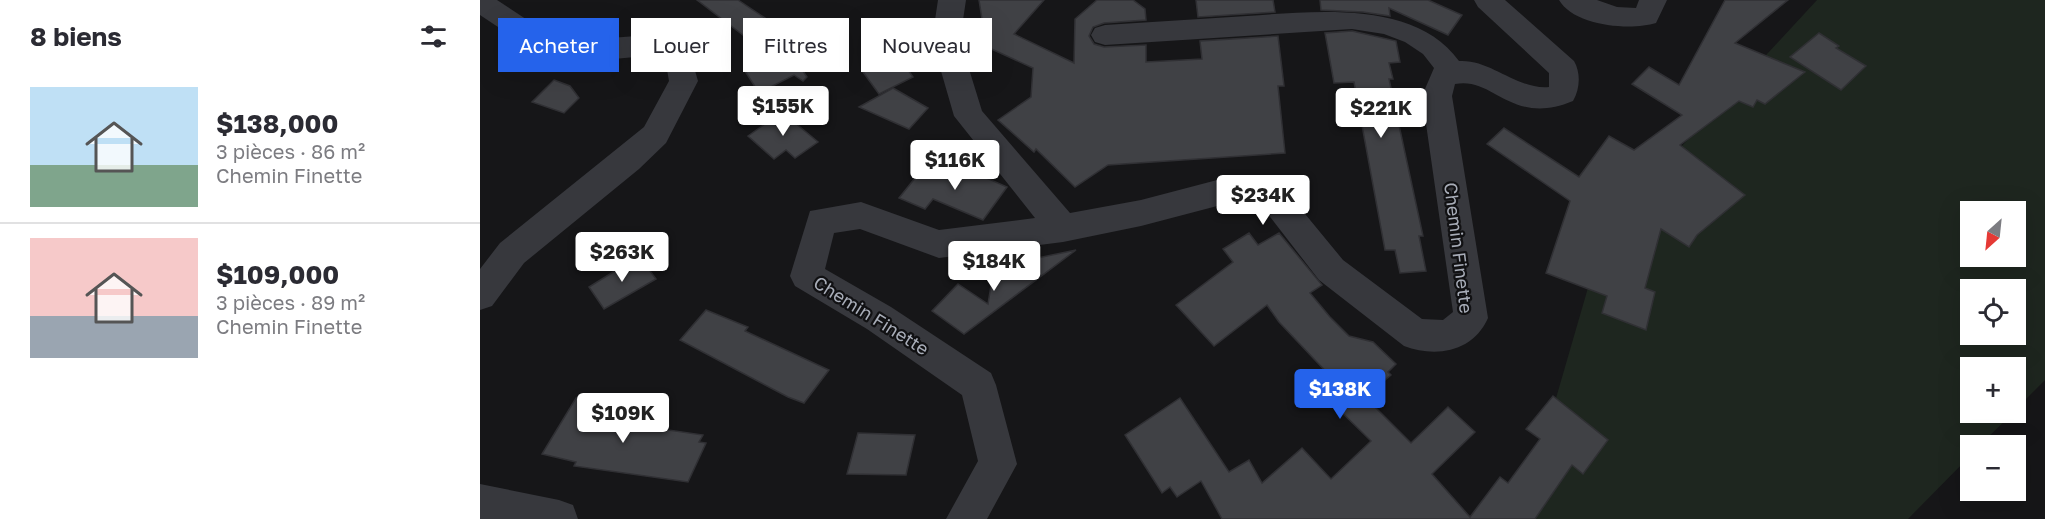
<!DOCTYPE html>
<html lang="fr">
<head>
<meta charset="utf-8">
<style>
	body { margin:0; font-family:"Golos Text",sans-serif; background:#f7f7f7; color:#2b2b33; height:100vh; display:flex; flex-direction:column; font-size:22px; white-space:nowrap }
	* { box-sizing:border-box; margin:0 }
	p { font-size:20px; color:#7c7c81 }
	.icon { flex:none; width:33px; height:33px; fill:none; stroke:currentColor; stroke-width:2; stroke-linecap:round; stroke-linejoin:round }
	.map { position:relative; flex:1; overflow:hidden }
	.details { display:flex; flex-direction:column; background:#fff; width:480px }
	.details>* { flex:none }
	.guide { position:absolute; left:18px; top:18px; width:570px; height:54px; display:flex; gap:12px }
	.needle { width:39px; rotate:207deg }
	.fabs { position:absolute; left:1480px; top:201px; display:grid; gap:12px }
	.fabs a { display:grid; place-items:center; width:66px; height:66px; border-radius:0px; background:#fff; box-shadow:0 6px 24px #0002; font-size:30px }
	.price { position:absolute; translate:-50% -51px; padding:0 14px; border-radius:6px; background:#fff; color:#222; font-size:20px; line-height:39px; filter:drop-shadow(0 2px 3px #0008) }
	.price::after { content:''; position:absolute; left:50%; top:36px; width:18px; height:14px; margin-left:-9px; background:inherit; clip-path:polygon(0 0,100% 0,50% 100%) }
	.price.selected { background:#2563eb; color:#fff }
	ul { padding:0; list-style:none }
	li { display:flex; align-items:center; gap:18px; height:150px; padding:0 30px }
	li+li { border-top:2px solid #e1e1e2 }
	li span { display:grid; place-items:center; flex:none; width:168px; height:120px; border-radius:0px; color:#555 }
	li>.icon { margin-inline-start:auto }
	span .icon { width:72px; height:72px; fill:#fffc; stroke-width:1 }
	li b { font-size:26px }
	h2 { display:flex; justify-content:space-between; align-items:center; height:72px; padding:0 30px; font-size:26px }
	.pill { padding:0 21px; border-radius:0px; background:#fff; box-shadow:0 6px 24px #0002; font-size:21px; line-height:54px }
	.pill.selected { background:#2563eb; color:#fff }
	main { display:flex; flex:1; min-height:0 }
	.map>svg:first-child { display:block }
	.green { fill:#1e261f; fill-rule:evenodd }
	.building { fill:#404145; stroke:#303034; stroke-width:1.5 }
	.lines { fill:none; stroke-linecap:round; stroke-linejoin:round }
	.minor { fill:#37383d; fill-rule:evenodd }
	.labels { text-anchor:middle; stroke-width:4.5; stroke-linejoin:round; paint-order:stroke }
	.street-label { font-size:18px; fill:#a8adb8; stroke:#111113 }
</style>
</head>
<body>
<main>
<section class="details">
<h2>8 biens<svg class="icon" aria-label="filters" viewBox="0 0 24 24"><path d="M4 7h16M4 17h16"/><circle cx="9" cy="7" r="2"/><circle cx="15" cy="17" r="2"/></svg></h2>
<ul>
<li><span style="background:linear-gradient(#bfe0f5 65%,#7fa58c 0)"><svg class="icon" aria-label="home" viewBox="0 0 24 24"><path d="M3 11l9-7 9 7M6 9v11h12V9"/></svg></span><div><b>$138,000</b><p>3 pièces · 86 m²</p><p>Chemin Finette</p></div></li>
<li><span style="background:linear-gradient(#f6c9c9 65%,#9aa5b1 0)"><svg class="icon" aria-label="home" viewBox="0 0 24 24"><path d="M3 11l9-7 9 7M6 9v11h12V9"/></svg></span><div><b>$109,000</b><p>3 pièces · 89 m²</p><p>Chemin Finette</p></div></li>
</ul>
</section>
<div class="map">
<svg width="1565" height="519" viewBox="0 0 1565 519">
	<rect width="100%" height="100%" fill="#161618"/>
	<path class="green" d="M 1337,0 L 1565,0 L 1565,380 L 1536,409 L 1536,368 L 1491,368 L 1491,412 L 1533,413 L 1500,445 L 1491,446 L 1491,455 L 1428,519 L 1041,519 L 1125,229 ZM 1491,212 L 1536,212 L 1536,256 L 1491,256 ZM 1491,290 L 1536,290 L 1536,334 L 1491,334 Z"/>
	<g class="building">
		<polygon points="217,0 258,0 288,20 327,77 323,81 314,75 279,93 265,71 293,58"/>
		<polygon points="499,0 564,0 534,34 594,63 595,19 617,0 653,0 665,9 666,20 624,23 613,27 609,36 614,44 624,47 666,45 666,62 722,59 720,41 798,36 804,86 798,86 805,153 628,165 595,187 556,149 554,152 518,120 551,97 553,68 494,41 504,32"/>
		<polygon points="716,0 793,0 795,12 718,17"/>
		<polygon points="840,0 948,0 982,15 968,35 909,8 910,16 883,12 841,10"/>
		<polygon points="1245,0 1308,0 1255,43 1325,72 1285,104 1277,100 1273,107 1259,101 1200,145 1265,195 1217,235 1209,247 1181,229 1165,288 1175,292 1166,330 1122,313 1127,296 1066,273 1090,201 1007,144 1024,128 1099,177 1129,136 1154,150 1202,115 1152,84 1169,67 1199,85"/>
		<polygon points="872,31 916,41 920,62 909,63 913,79 909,79 943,236 939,236 946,271 920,273 915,250 905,250 874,82 854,83 845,33"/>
		<polygon points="1339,33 1359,46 1356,48 1386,66 1361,90 1310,57"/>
		<polygon points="424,39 439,58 425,66 433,77 399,94 383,72 398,65 392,56"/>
		<polygon points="74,80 90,86 99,98 84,113 52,102"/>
		<polygon points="413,88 448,108 429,129 379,107"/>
		<polygon points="302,112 338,142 315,158 306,150 294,159 268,136"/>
		<polygon points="477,165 527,187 503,220 453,199 445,209 419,198 444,167 469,177"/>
		<polygon points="769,233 778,245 799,233 842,285 830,293 850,317 869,336 893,342 916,364 908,372 911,375 885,397 931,443 968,407 995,432 952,474 990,517 1020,477 1028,483 1060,439 1046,429 1073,396 1128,440 1103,474 1092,465 1055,519 742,519 721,481 697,497 690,487 682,493 645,435 700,398 749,472 769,460 782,483 822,448 851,479 891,441 845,396 857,386 850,380 852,378 799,322 787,305 734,346 696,305 753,262 743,249"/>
		<polygon points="596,250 484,334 452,311 478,284 508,304 514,267"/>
		<polygon points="159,256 176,279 124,309 109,287"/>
		<polygon points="226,310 268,327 265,331 349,370 324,403 308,397 200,340"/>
		<polygon points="96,398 148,408 140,423 223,435 219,442 226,443 208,482 94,466 96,462 62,454"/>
		<polygon points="378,433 435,435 426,475 367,474"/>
	</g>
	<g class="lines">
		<g class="minor">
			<path d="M 0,0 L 17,0 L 61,29 L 90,41 L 170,35 L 209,50 L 218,81 L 186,143 L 159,169 L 44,263 L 12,306 L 0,310 L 0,269 L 20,243 L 164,127 L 189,81 L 186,64 L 167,56 L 88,63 C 55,52 28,34 0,15 Z"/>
			<path d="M 458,0 L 486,0 L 480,40 L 502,111 L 590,213 L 661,200 L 741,179 L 807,192 L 863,260 L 942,319 L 963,320 L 973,312 L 942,96 L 954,68 L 943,54 L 925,42 L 904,34 L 872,29 L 625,45 L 615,42 L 611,35 L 615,28 L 625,25 C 672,22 720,19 767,16 C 836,11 936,0 979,61 C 1011,59 1037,90 1069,87 L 1069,73 L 998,7 L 994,0 L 1025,0 L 1094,61 C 1101,73 1100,89 1093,101 C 1031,127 1014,76 975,84 L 972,96 L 1008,318 C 993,352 956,358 924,346 L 839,280 L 787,213 L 741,205 L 661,226 L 583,242 L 459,258 L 380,229 L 354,233 L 345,269 L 411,307 L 511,373 L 516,385 L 537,464 L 507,519 L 466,519 L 498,461 L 482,395 L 387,329 L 315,286 L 310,276 L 330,211 L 381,202 L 459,230 L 555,218 L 474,116 L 452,40 Z"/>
			<path d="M 1079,0 L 1117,0 L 1137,7 L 1156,8 L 1159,0 L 1187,0 L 1176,23 C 1150,31 1094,26 1079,0 Z"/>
			<polygon points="0,484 79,500 93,505 98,519 0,519"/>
		</g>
	</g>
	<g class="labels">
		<g class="street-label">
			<text transform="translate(978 248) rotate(83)" y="6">Chemin Finette</text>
			<text transform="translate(391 316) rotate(32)" y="6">Chemin Finette</text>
		</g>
	</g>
</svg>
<div class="fabs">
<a><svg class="needle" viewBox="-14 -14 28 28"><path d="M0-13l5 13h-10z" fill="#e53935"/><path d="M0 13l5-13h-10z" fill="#7c7c81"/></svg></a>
<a><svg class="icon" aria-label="locate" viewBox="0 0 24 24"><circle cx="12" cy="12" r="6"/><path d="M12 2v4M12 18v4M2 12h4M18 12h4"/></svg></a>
<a>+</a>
<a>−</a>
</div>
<b class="price" style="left:303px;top:137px">$155K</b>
<b class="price" style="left:901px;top:139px">$221K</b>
<b class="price" style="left:475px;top:191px">$116K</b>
<b class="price" style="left:783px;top:226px">$234K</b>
<b class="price" style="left:142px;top:283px">$263K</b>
<b class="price" style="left:514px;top:292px">$184K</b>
<b class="price selected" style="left:860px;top:420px">$138K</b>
<b class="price" style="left:143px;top:444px">$109K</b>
<div class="guide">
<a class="pill selected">Acheter</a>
<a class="pill">Louer</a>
<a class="pill">Filtres</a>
<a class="pill">Nouveau</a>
</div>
</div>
</main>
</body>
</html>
